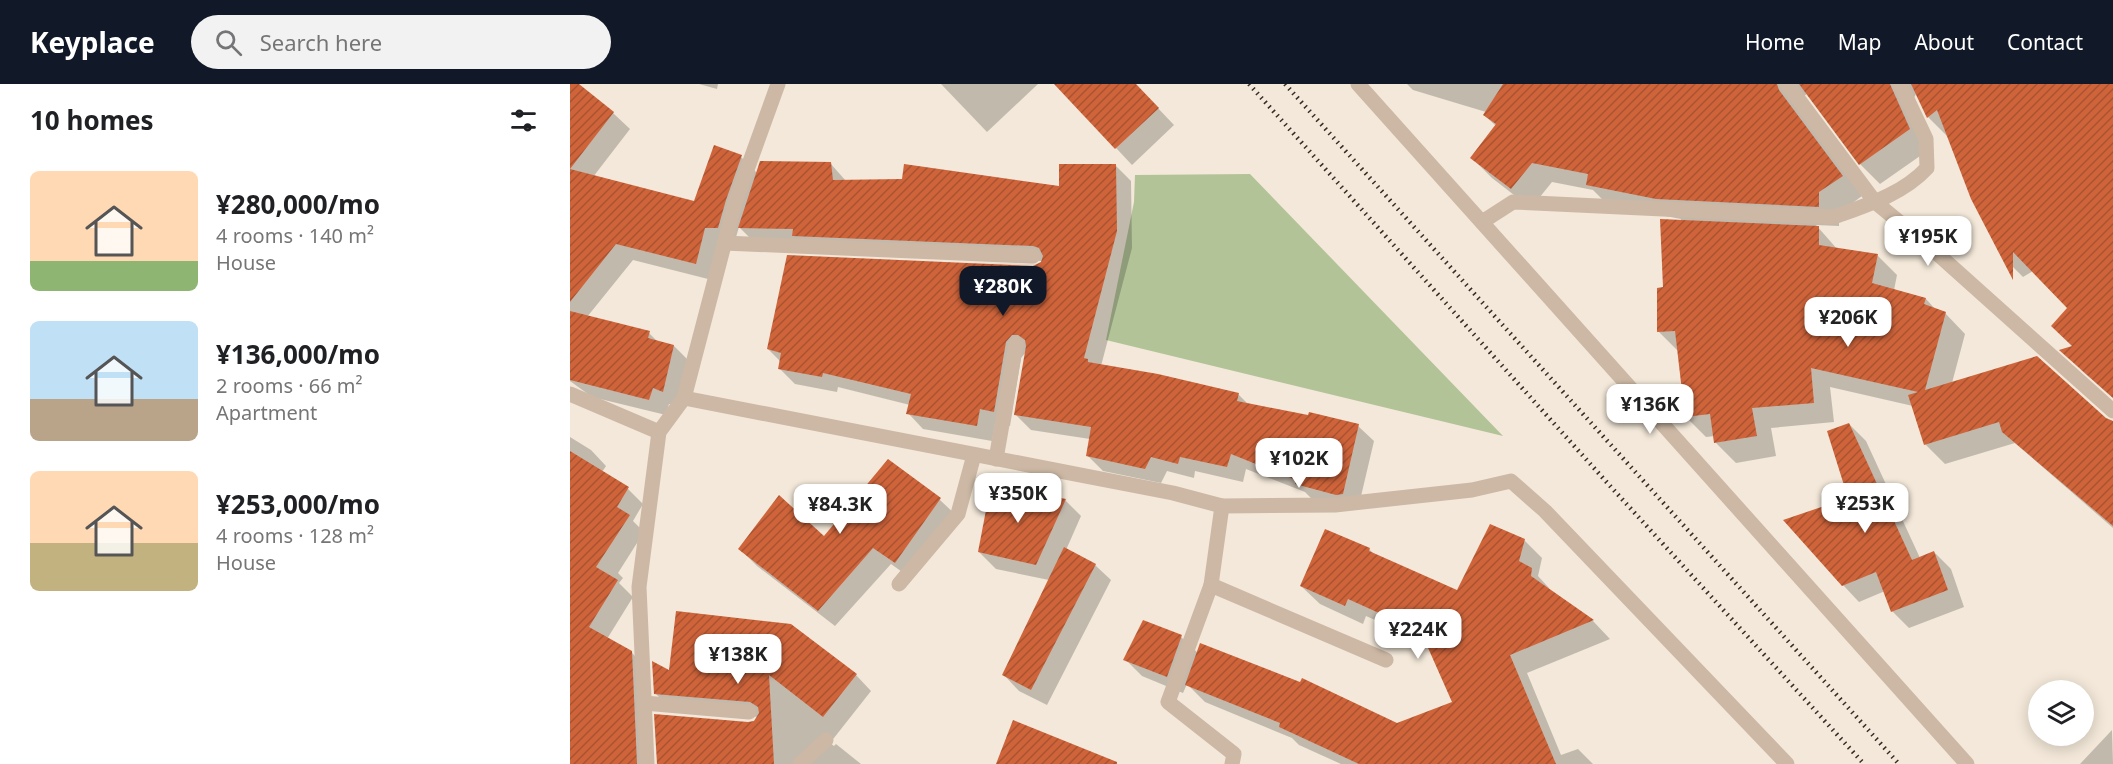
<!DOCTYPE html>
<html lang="en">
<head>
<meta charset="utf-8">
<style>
	body { margin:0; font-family:"Noto Sans",sans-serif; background:#f2f2f2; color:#202124; height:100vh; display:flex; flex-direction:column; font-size:22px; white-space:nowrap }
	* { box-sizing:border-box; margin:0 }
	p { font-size:20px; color:#757577 }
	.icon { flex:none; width:33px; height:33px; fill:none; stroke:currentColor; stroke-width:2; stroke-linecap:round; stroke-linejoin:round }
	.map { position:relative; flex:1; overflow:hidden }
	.details { display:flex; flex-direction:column; background:#fff; width:570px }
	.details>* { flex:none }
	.fabs { position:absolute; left:1458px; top:596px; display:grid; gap:12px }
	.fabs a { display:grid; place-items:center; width:66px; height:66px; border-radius:50%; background:#fff; box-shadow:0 3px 15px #0003; font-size:30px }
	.price { position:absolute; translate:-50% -51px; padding:0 14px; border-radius:12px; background:#fff; color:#222; font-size:20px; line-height:39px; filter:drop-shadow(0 2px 3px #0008) }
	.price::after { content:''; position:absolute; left:50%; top:36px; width:18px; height:14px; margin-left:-9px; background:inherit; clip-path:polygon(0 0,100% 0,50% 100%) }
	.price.current { background:#111827; color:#fff }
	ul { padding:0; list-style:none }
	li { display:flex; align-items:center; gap:18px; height:150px; padding:0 30px }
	li span { display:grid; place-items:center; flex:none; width:168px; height:120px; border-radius:9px; color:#555 }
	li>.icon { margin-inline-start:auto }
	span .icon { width:72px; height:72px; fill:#fffc; stroke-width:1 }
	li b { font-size:26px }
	h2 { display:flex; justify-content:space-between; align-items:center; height:72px; padding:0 30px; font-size:26px }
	header { display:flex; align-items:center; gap:36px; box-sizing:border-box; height:84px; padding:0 30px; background:#111827; color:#fff }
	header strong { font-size:28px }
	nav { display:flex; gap:33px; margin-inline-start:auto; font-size:21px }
	.search { width:420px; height:54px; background:#f2f2f2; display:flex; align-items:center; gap:15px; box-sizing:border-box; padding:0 21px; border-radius:33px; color:#757577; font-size:22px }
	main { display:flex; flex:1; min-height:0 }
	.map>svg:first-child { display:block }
	.grass { fill:#b3c398 }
	.shadow { fill:#0003 }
	.building { fill:url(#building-hatch) }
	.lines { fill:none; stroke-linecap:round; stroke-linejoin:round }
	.minor { stroke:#ccb8a4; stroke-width:15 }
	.rail { stroke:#372c26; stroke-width:4.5; stroke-dasharray:1.5 4.5; stroke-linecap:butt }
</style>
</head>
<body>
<header>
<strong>Keyplace</strong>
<div class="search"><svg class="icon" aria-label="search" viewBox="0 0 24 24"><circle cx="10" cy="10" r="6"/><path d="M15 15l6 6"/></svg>Search here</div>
<nav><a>Home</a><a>Map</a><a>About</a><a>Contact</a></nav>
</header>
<main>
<section class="details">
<h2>10 homes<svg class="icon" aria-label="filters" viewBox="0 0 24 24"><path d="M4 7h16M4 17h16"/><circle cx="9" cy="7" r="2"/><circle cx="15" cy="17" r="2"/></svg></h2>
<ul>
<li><span style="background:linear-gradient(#ffd9b3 75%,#8fb573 0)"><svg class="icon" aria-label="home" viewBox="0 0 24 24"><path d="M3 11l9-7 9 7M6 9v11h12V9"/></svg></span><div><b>¥280,000/mo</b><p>4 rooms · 140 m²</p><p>House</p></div></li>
<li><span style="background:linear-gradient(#bfe0f5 65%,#b9a48a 0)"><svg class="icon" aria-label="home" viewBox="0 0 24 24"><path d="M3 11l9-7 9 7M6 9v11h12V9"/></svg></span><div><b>¥136,000/mo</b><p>2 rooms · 66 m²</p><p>Apartment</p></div></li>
<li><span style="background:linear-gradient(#ffd9b3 60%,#c2b280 0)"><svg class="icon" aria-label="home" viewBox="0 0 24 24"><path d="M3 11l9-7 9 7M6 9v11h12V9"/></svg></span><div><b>¥253,000/mo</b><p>4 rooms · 128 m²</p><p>House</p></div></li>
</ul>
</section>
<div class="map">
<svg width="1543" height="680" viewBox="0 0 1543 680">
	<defs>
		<pattern id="building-hatch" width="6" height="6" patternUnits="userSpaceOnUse" patternTransform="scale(1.5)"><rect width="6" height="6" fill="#cf643b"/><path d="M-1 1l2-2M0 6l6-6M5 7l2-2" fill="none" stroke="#a95331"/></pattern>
	</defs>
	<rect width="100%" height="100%" fill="#f3e8d9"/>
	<polygon class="grass" points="680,90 933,352 536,256 564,118 565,91"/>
	<g class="shadow">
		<polygon points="0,0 6,0 43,29 60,45 23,93 125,119 171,73 188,90 260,79 276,97 491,103 545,81 561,97 562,164 531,282 668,310 679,321 788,342 804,357 788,425 742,415 735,408 676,385 673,398 625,387 624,394 597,387 591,399 533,387 517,371 520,355 461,346 445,330 456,268 451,274 440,342 425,340 422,357 353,345 338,329 340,321 268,303 267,308 225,300 210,285 211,278 198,265 469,182 472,177 239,167 185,159 169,143 164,160 142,196 63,176 17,233 79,249 88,258 104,262 120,278 109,323 99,320 96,331 22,313 0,297"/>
		<polygon points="129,0 148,0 147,5"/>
		<polygon points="371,0 468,0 417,48"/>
		<polygon points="486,0 565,0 604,41 562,81"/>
		<polygon points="837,0 1543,0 1543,314 1511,286 1503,263 1499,224 1463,187 1453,193 1433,173 1378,53 1358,33 1346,10 1340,21 1360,65 1310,100 1290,80 1237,10 1228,16 1292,112 1269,129 1269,142 1246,141 1268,166 1307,171 1327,191 1324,206 1356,215 1367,227 1375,229 1395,250 1382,299 1543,337 1543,444 1445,359 1375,380 1355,360 1343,322 1260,303 1264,338 1201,344 1206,372 1166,379 1146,359 1145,352 1136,353 1116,333 1109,268 1088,247 1095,204 1111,135 1038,121 1023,106 982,98 961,124 922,94 902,74 926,42 914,31 916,28 843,6"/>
		<polygon points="1279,340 1296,357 1350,474 1364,468 1381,485 1394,523 1339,544 1322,527 1315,507 1289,518 1273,501 1280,415"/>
		<polygon points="0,353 21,366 36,382 32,388 58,405 73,420 63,437 74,448 48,489 53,494 49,499 63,513 37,555 61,568 77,584 74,680 0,680"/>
		<polygon points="318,377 370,416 387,432 342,495 321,480 265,542 187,482 170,465 254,454"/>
		<polygon points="495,416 511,432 496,466 525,481 541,496 477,621 449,607 434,591 479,496 426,485 409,468"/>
		<polygon points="954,456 972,474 968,492 979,504 979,507 1023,537 1040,555 957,589 991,671 1008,665 1023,680 771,680 729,661 722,654 635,618 617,600 613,609 572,592 555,575 611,553 628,569 827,640 884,619 858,560 796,532 793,540 750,520 731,502 799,465 805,471 888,508"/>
		<polygon points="100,589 286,591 301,607 260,659 264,662 266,660 291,680 87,680 188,635 189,633 101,625 85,609"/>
		<polygon points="1542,646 1543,680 1510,680"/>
	</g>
	<g class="building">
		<polygon points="0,0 9,0 44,28 0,85 124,117 144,61 172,71 156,116 148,144 135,144 126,180 46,160 0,218"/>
		<polygon points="484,0 566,0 589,24 545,65"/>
		<polygon points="933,0 1207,0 1209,6 1273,92 1249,108 1249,123 1086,115 1016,101 1018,90 962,79 941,105 900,74 926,40 913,31"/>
		<polygon points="1229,0 1320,0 1340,45 1289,81"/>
		<polygon points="1341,0 1543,0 1543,314 1489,266 1502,262 1481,242 1497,224 1443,168 1443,196 1401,115 1367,26 1357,34"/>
		<polygon points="190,77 261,78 263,96 332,95 334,80 489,102 489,80 546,80 547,147 514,274 518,275 518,278 588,290 669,309 667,317 738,331 739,328 789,340 773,410 766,411 725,400 726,396 661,370 657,383 610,373 608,380 581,373 575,385 516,372 521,343 444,331 456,262 455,256 448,251 442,251 436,258 424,328 410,325 407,342 336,330 341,310 253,289 252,293 208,285 211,269 197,265 217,171 463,182 471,178 473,172 469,164 463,162 222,152 223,145 168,144"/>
		<polygon points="1090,135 1249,142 1249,161 1308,170 1302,199 1356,214 1354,220 1376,228 1355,306 1467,272 1536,334 1543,337 1543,442 1432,348 1429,338 1354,361 1338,311 1348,308 1241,284 1244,319 1182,324 1187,352 1144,359 1140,330 1115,333 1105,247 1087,248 1087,204 1093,203"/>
		<polygon points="0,227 80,247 78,254 104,261 93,308 83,304 79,316 0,296"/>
		<polygon points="1279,339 1342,476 1364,467 1378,506 1321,528 1306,488 1272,502 1213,436 1278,414 1257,347"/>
		<polygon points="0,367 59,403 47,423 60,431 26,483 48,496 19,543 62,567 67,680 0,680"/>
		<polygon points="318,375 371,414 325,479 303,464 248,527 168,465 209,411 254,452"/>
		<polygon points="421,400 496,415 466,481 408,468"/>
		<polygon points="920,440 955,455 949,477 962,484 961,492 1024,536 940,571 986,680 789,680 709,643 710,639 615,601 630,559 730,598 732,594 827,639 882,618 851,548 778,515 775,522 730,502 755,445 800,464 799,467 887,506"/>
		<polygon points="494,463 526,480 461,606 432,591"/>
		<polygon points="106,527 221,540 287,590 253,633 199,591 204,680 87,680 84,630 178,638 184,637 189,629 188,623 180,618 84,610 82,577 99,586"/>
		<polygon points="573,536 612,551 597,593 553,576"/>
		<polygon points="443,636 547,678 547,680 426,680"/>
	</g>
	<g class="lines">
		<g class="minor">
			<polyline points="788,0 1397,680"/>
			<polyline points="1217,0 1305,118 1361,164 1543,327"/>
			<path d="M 912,138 L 943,118 L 1264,133 C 1297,121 1333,110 1357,84 L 1356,55 L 1330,0"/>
			<polyline points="154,159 463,172"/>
			<polyline points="0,310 89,348"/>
			<polyline points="114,314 603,409 652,422 765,421 902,406 941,397 975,427 1217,680"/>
			<polyline points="426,375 446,260"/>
			<polyline points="652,422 641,501 598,618 664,670 662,680"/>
			<polyline points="329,500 388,430 404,371"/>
			<polyline points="641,501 816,576"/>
			<polyline points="74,619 179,628"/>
			<polyline points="77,680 69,503 89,348 114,314 165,119 208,0"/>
			<polyline points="230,680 256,656"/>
		</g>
		<g class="rail">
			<polyline points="679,0 1041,403 1294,680"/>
			<polyline points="715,0 1329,680"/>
		</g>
	</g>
</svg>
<div class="fabs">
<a><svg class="icon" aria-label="layers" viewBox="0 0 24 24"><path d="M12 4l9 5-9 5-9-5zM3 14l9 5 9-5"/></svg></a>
</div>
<b class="price" style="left:1358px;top:183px">¥195K</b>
<b class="price current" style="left:433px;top:233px">¥280K</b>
<b class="price" style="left:1278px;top:264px">¥206K</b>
<b class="price" style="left:1080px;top:351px">¥136K</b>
<b class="price" style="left:729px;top:405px">¥102K</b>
<b class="price" style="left:448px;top:440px">¥350K</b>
<b class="price" style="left:1295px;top:450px">¥253K</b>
<b class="price" style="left:270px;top:451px">¥84.3K</b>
<b class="price" style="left:848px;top:576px">¥224K</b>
<b class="price" style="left:168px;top:601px">¥138K</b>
</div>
</main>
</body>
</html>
